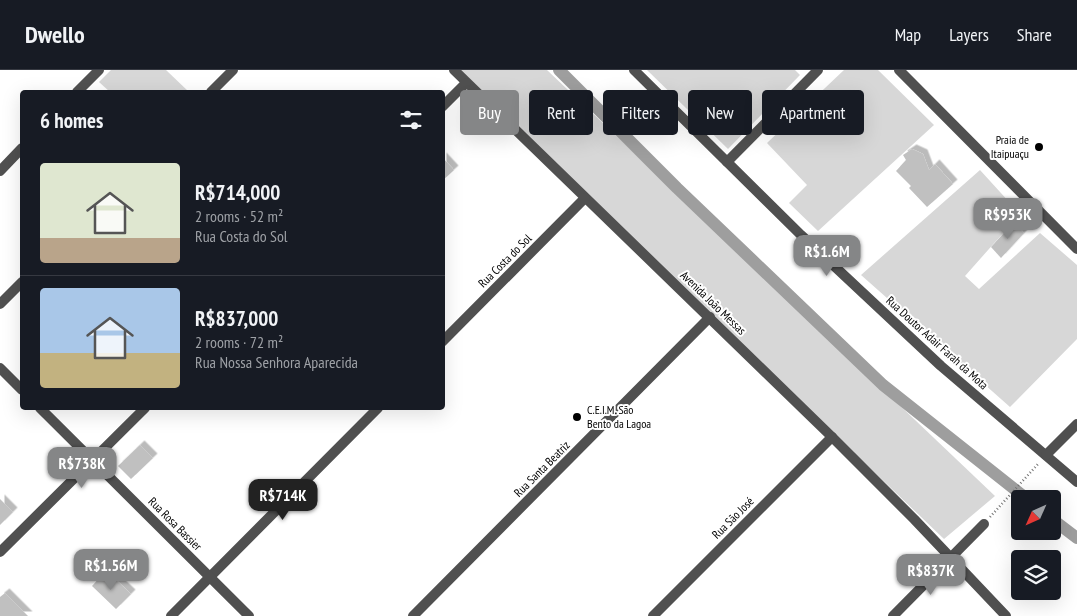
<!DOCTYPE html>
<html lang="en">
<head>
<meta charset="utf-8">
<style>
	body { margin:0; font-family:"PT Sans Narrow",sans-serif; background:#20242c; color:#f1f3f6; height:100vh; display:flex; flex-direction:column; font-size:19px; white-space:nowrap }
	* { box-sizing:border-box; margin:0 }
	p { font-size:16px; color:#9ea1a6 }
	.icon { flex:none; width:28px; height:28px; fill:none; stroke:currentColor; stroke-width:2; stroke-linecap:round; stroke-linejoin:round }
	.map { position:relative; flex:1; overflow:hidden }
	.details { position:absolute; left:20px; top:20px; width:425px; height:320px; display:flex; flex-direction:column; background:#171b24; border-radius:5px; box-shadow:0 5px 20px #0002 }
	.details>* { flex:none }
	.hud { position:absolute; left:460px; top:20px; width:475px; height:45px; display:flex; gap:10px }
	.needle { width:32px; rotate:225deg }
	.tools { position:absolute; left:1011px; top:420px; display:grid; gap:10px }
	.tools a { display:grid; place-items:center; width:50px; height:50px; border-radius:5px; background:#171b24; box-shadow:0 5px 20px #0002; font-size:25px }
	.price { position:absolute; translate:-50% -42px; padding:0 11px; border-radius:10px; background:#858687; color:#fff; font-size:16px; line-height:32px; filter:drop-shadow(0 1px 2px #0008) }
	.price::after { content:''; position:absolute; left:50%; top:30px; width:15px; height:11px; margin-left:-8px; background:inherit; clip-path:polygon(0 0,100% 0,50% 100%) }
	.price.on { background:#222; color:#fff }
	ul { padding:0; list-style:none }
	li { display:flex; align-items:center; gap:15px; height:125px; padding:0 20px }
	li+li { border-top:1px solid #363941 }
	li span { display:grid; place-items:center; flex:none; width:140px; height:100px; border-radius:5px; color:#555 }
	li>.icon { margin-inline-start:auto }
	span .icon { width:60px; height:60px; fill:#fffc; stroke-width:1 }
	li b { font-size:21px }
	h2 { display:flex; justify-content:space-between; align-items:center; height:60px; padding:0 20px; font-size:21px }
	.tag { padding:0 18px; border-radius:5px; background:#171b24; box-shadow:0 5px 20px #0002; font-size:18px; line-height:45px }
	.tag.on { background:#858687; color:#fff }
	header { display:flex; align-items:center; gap:30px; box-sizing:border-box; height:70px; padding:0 25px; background:#171b24; border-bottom:1px solid #363941 }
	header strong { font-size:24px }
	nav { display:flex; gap:28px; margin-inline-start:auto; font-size:18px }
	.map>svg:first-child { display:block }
	.green { fill:#d7d7d7 }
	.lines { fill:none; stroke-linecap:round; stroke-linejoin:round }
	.canal { stroke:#9e9e9e; stroke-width:12 }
	.building { fill:#c0c0c0; filter:url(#shadow) }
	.path { stroke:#727272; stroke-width:2.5; stroke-dasharray:1 2.5; stroke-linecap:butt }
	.minor { stroke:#505050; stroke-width:10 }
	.tertiary { stroke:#505050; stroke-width:10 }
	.poi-dot { fill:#000; stroke:#fff; stroke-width:2 }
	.labels { text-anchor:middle; stroke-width:4; stroke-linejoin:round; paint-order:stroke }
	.poi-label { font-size:12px; fill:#000; stroke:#fff; text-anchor:end }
	.street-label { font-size:12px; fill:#000; stroke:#fff }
</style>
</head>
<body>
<header>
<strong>Dwello</strong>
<nav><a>Map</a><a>Layers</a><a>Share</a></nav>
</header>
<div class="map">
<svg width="1077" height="546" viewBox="0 0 1077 546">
	<defs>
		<filter id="shadow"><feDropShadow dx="4.5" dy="-4.5" stdDeviation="0" flood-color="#0004"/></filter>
	</defs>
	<rect width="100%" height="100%" fill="#fff"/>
	<g class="green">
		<polygon points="111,0 166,0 189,22 110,22 99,12"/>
		<polygon points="455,0 547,0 995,426 944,469"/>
		<polygon points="647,0 795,0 800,5 728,79"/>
		<polygon points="844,0 878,0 934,55 818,161 789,133 807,115 767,73"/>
		<polygon points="980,100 1020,144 965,206 979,219 1040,163 1077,195 1077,269 1010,337 861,205"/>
	</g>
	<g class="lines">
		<g class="canal">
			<polyline points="559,0 677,118 883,315 1027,429"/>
			<polyline points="1052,449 1077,468"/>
		</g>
	</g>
	<g class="building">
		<polygon points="912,79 923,84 929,100 935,94 953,114 927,137 909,118 911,116 896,101 906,90 903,85"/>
		<polygon points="442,87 454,100 442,111"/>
		<polygon points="1014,152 1024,163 1001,188 991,177"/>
		<polygon points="140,375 153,388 131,409 118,396"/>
		<polygon points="0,429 13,442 0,455"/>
		<polygon points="104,503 113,511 115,509 131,524 116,539 92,516"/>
		<polygon points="5,523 28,546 0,546 0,527"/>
	</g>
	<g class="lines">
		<polyline class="path" points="990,447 1038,394"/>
		<g class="minor">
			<polyline points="454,0 832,367 914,449 1006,546"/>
			<polyline points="634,0 801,165 941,296 1077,412"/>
			<polyline points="899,0 1077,179"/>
			<polyline points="77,22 99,0"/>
			<polyline points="211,22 233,0"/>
			<polyline points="442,37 466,13"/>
			<polyline points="727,92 818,0"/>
			<polyline points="0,101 22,78"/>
			<polyline points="0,234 22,212"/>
			<polyline points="442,272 585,128"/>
			<polyline points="1046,385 1077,354"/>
			<polyline points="0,482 145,338"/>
			<polyline points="171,546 378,338"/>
			<polyline points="413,546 710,247"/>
			<polyline points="653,546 832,367"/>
			<polyline points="893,546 984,454"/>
		</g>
		<g class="tertiary">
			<polyline points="0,298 22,320"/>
			<polyline points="40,338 249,546"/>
		</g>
	</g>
	<g class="poi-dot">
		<circle cx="1039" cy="77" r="5"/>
		<circle cx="577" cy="347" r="5"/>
	</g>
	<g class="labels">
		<g class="poi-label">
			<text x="1029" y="74">Praia de<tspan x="1029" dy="14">Itaipuaçu</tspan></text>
			<text x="587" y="344" text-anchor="start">C.E.I.M. São<tspan x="587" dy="14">Bento da Lagoa</tspan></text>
		</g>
		<g class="street-label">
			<text transform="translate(505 191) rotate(-45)" y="4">Rua Costa do Sol</text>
			<text transform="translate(713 233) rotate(44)" y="4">Avenida João Messas</text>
			<text transform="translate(937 273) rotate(42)" y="4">Rua Doutor Adair Farah da Mota</text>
			<text transform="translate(542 399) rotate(-45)" y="4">Rua Santa Beatriz</text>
			<text transform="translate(733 448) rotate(-45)" y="4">Rua São José</text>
			<text transform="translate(175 454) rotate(45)" y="4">Rua Rosa Bassier</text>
		</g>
	</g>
</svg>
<div class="tools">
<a><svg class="needle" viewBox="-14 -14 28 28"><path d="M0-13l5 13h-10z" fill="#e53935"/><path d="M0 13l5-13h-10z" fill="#9ea1a6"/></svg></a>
<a><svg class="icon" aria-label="layers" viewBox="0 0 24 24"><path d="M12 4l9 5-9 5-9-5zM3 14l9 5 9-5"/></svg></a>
</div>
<b class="price" style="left:1008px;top:170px">R$953K</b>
<b class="price" style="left:827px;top:207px">R$1.6M</b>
<b class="price" style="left:82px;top:419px">R$738K</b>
<b class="price on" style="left:283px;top:451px">R$714K</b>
<b class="price" style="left:111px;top:521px">R$1.56M</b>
<b class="price" style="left:931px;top:526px">R$837K</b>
<div class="hud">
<a class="tag on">Buy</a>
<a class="tag">Rent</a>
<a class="tag">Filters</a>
<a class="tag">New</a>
<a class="tag">Apartment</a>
</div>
<section class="details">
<h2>6 homes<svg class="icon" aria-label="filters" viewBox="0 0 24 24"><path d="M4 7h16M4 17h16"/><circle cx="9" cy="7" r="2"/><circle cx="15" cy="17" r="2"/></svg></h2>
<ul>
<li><span style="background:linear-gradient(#dfe7d0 75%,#b9a48a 0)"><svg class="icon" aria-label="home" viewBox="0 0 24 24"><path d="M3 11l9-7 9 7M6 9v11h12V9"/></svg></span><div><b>R$714,000</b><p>2 rooms · 52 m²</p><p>Rua Costa do Sol</p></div></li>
<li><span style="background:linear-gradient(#a9c7e8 65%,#c2b280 0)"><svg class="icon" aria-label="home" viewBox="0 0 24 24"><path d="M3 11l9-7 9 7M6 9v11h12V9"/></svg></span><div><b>R$837,000</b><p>2 rooms · 72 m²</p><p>Rua Nossa Senhora Aparecida</p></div></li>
</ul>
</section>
</div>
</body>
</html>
